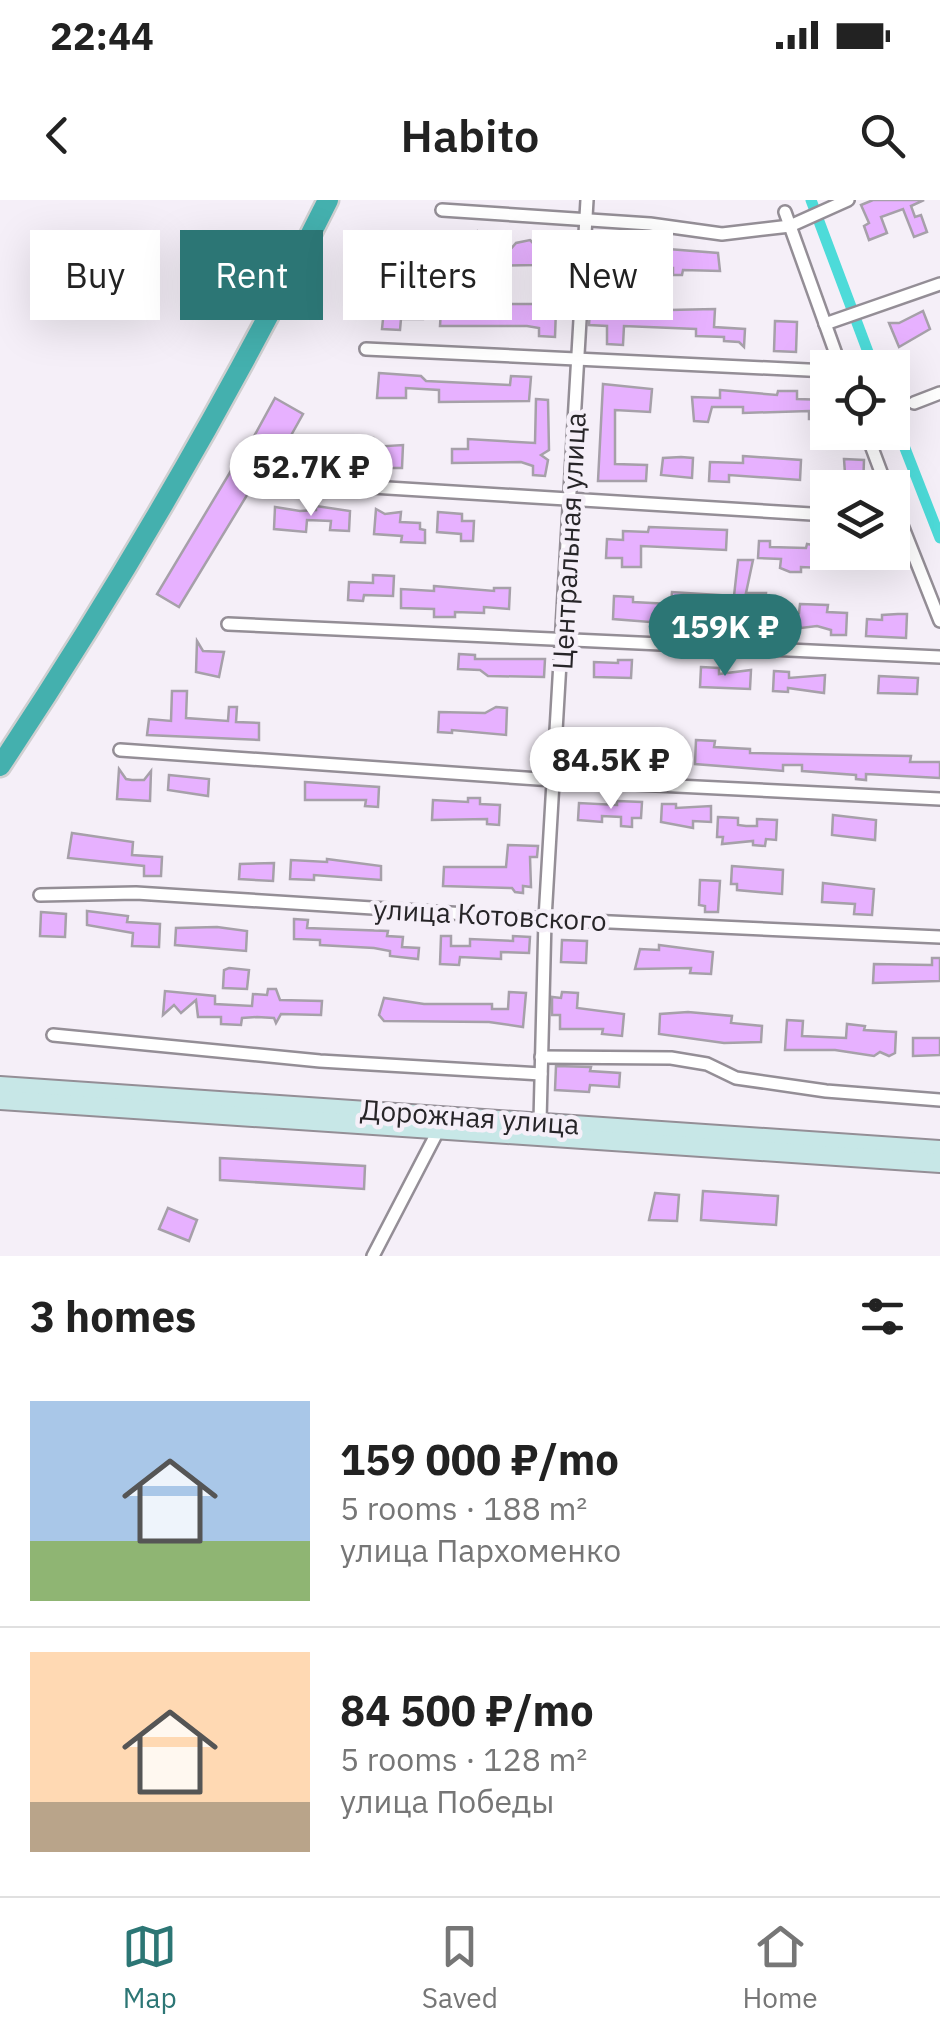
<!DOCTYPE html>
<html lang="en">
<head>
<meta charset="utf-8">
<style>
	body { margin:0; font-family:"IBM Plex Sans",sans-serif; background:#f2f2f2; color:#222; height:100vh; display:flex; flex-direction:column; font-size:38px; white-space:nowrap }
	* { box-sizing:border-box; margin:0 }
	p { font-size:32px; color:#767676 }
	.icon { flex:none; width:55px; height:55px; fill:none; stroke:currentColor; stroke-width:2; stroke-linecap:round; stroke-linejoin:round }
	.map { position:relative; height:1056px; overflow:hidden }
	.side { display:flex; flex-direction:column; background:#fff; flex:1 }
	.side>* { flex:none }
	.hud { position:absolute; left:30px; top:30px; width:880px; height:90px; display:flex; gap:20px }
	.tools { position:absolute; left:810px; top:150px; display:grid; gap:20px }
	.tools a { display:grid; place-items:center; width:100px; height:100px; border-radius:0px; background:#fff; box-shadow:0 10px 40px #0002; font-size:50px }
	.price { position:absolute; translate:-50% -85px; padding:0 22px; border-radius:35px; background:#fff; color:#222; font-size:32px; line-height:65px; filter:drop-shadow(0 2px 5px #0008) }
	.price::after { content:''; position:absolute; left:50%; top:60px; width:30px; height:22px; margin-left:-15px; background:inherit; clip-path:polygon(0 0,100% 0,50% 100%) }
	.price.active { background:#2c7675; color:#fff }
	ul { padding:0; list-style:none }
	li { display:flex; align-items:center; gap:30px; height:250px; padding:0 30px }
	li+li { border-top:2px solid #e0e0e0 }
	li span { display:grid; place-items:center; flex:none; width:280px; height:200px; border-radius:0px; color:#555 }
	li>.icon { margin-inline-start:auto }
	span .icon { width:120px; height:120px; fill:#fffc; stroke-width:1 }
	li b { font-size:42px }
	h2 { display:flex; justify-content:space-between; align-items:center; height:120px; padding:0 30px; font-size:42px }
	.pill { padding:0 35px; border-radius:0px; background:#fff; box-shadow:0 10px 40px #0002; font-size:35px; line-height:90px }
	.pill.active { background:#2c7675; color:#fff }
	.status { display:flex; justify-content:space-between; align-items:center; height:70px; padding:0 50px; background:#fff; direction:ltr }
	.status svg { height:28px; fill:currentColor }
	header { display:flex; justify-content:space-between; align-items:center; height:130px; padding:0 30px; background:#fff; font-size:45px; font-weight:600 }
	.menu { display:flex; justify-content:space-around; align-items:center; height:140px; border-top:2px solid #e0e0e0; background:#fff; font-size:28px; color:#767676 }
	.menu a { display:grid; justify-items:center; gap:5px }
	.menu .active { color:#2c7675 }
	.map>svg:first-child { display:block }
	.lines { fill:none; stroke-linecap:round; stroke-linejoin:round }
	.canal { stroke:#4ddbd9; stroke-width:11 }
	.building { fill:#e7b1ff; stroke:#a6a0a9; stroke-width:2.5 }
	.street-casing { stroke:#948e96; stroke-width:16 }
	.secondary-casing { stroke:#948e96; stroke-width:22 }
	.highway-casing { stroke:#cfcfd0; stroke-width:25 }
	.street { stroke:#fff; stroke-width:11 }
	.secondary { stroke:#c7e7e7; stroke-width:18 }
	.highway { stroke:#44b0ae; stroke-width:20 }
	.labels { text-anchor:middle; stroke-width:9; stroke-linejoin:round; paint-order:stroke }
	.street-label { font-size:28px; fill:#272528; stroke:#f5eff8 }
</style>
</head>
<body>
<div class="status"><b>22:44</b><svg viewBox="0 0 49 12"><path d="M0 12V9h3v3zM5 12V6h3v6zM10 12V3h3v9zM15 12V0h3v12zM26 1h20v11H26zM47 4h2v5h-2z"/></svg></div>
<header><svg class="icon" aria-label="back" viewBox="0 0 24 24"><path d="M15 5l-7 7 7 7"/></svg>Habito<svg class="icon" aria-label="search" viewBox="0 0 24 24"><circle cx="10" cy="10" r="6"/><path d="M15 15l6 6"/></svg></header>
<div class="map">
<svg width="940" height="1056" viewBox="0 0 940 1056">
	<rect width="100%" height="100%" fill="#f5eff8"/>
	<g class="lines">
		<g class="canal">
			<polyline points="811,0 874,168"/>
			<polyline points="892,215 940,338"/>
		</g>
	</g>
	<g class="building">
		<polygon points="873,0 924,0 911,6 915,17 921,15 927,32 914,37 903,9 881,17 887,33 869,40 864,26 869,23 861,5"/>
		<polygon points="476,33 474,63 446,63 447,38 469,42"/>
		<polygon points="530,40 536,46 535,65 489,66 490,50 509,51 516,43"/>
		<polygon points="611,40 627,41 624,108 669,113 669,110 715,109 714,127 745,129 744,147 739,142 724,141 724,137 696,136 696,129 624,126 623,145 607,144 607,126 589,125 590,110 606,110 608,75 592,73 592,67 609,67"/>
		<polygon points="668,49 718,53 720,71 683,70 682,75 673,75 673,68 667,68"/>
		<polygon points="547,68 567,69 567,81 557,81 555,137 539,136 539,128 527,126 440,126 441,109 476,113 477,104 540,104 540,91 546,91"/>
		<polygon points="413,97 425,99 423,119 401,119 400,130 382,129 384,109 412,111"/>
		<polygon points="923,111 930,129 899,147 889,123 899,123"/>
		<polygon points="775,121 797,122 796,152 774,151"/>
		<polygon points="379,173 421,176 426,181 510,185 511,176 531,177 529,201 439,202 439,190 406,188 406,198 377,198"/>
		<polygon points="603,184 652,189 650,212 615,210 615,264 647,265 646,281 598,281"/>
		<polygon points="720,190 777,195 778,191 797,191 797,199 828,200 828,219 809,219 809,211 743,213 743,207 712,207 708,222 694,221 692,197 720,198"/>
		<polygon points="275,198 303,214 280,255 252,240"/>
		<polygon points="536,199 548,200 549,250 541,255 548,260 545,276 533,275 533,266 521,262 452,263 452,249 468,249 468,239 535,243"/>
		<polygon points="345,236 373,238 372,247 403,245 402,268 390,268 386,259 336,256 335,262 313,261 314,248 345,249"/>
		<polygon points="743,256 801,260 800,280 729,275 729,282 709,281 710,262 743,263"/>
		<polygon points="681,257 693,258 692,278 661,275 663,258"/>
		<polygon points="238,259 261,272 179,407 157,394"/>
		<polygon points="844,259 864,260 863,288 846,288"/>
		<polygon points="316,306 350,311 349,331 330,330 331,321 307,320 306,332 274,329 275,307 300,311 316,310"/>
		<polygon points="376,309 385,314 401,312 400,322 420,323 420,329 425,330 425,343 401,342 402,336 374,334"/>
		<polygon points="438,312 462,314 462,321 474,321 473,341 461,341 461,334 437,332"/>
		<polygon points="649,327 727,330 726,350 641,346 641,367 622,367 622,358 606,358 607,339 623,340 623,331 648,332"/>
		<polygon points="813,330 825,330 823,368 801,367 801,372 790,372 780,368 781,359 758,358 759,341 770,341 770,347 806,348 807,344 813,345"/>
		<polygon points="738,360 753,360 746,393 766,393 765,408 730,410 730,415 662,412 662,423 613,419 614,396 633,397 633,402 671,404 672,392 734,396"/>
		<polygon points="373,375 394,376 393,396 364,395 363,401 348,400 349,382 373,383"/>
		<polygon points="434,386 494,391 494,388 510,388 509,409 484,407 484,413 455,412 455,417 434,417 434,409 401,408 401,389 434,391"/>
		<polygon points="800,404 828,405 827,412 847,413 846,435 831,435 831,430 817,426 801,428 787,415 787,432 768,431 768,412 799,413"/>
		<polygon points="898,414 907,414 906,438 866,436 867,419 882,420 882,415"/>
		<polygon points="197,441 203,451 224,452 219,477 196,472"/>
		<polygon points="459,454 475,455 475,459 545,459 544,477 488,476 480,470 458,469"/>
		<polygon points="618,460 632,460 631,478 594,477 594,462 618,463"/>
		<polygon points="701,467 719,468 719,474 751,470 750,489 700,487"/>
		<polygon points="774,471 789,472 789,478 825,475 824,493 788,488 788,492 773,491"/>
		<polygon points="879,476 918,478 917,494 878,493"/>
		<polygon points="172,491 187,491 186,518 228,521 229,507 237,507 236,522 259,523 259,540 147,535 149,519 171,521"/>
		<polygon points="496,507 507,508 506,535 452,530 452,533 438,532 439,512 485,513"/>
		<polygon points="696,540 715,541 714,547 750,549 750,553 911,556 910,562 940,562 940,578 866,574 866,580 856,579 856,575 802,571 802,565 783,565 783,571 695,564"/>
		<polygon points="620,547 678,548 677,564 619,561"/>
		<polygon points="119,569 126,579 132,580 144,580 151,571 150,601 117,599"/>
		<polygon points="169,575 209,579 208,596 168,590"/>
		<polygon points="305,582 379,587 378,607 365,606 366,600 305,600"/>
		<polygon points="468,598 480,598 480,604 500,605 499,625 487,624 487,619 432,620 433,600 468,602"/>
		<polygon points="617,601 642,602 641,618 632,618 632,627 621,626 621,617 602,616 602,622 578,620 579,603 617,605"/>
		<polygon points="662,604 676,604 676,608 711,606 711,622 693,621 693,628 661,622"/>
		<polygon points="833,615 876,620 875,640 832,635"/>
		<polygon points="718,617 738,618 738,625 746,626 757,626 757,619 777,620 776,640 766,639 765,646 753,645 753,641 722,644 723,637 717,637"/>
		<polygon points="72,633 133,642 132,655 162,657 161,676 144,676 144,666 68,658"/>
		<polygon points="508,645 538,646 537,657 530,657 531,687 523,686 523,693 515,692 512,688 443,686 444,667 506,667"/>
		<polygon points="327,659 381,666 381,680 314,675 314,680 290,679 291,660 327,662"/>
		<polygon points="274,663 273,681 239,679 240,664"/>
		<polygon points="732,666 783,670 782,694 737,690 737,684 731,684"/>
		<polygon points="700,680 720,681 718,712 705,712 705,706 699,705"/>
		<polygon points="823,683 874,689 872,715 854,714 855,704 822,702"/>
		<polygon points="87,711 128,716 127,722 160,724 159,747 132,746 133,733 87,725"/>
		<polygon points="41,712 66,714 65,737 40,736"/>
		<polygon points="294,719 308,720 307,728 388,731 387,736 403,737 402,747 419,748 418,759 390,756 390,751 374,748 320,745 320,740 294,739"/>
		<polygon points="217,727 247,731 246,751 175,745 176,728"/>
		<polygon points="441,736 451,736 451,746 470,746 470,739 513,741 513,736 530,737 529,753 501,752 501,759 460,757 459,765 440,764"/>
		<polygon points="562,740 587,741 586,763 561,762"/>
		<polygon points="659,745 713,752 711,774 690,773 691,768 635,769 640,749 659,750"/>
		<polygon points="932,758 940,758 940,781 873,783 874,764 932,765"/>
		<polygon points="229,768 249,770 247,789 223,788 224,770"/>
		<polygon points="268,789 276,789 280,800 322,801 321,815 281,814 276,823 274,818 257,817 242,818 241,825 221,824 221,817 198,817 196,800 181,813 174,805 163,815 165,791 215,796 215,804 252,806 253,794 267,795"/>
		<polygon points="509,792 526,793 523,827 489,822 384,821 379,815 384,798 424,804 492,804 492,809 508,809"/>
		<polygon points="562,792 578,793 577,808 624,814 622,836 602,834 603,829 560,829 560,815 552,815 552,797 561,798"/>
		<polygon points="688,812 732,816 731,823 762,826 761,842 724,843 659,834 660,814"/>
		<polygon points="787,820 803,821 802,836 846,838 847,824 865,826 864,830 896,832 895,853 889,856 880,852 874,856 835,850 785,850"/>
		<polygon points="913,838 940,838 940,855 913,856"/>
		<polygon points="556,866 591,867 590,871 620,873 619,887 590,885 589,892 555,890"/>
		<polygon points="220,958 365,966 364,989 220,980"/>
		<polygon points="703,991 778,996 776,1025 701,1020"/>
		<polygon points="655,993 679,995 677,1021 649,1020"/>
		<polygon points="168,1008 197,1020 189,1041 159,1029"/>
	</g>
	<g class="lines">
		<defs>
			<g id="street">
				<polyline points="442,10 650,24 722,34 790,26 848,0"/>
				<polyline points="785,12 841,168"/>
				<polyline points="825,124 940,84"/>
				<polyline points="366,149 828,171"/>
				<polyline points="914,203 940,193"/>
				<polyline points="866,232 887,288"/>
				<polyline points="290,282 828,315"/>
				<polyline points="892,300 940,421"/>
				<polyline points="228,424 940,457"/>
				<polyline points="120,550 553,580 940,599"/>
				<polyline points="40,695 136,693 545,719 940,737"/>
				<polyline points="53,835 320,861 541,874"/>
				<polyline points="541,857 671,858 707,864 736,878 826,891 940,900"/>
				<polyline points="540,921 545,719 587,0"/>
				<polyline points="373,1056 440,927"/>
			</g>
			<g id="secondary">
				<polyline points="0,886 940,950"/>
				<polyline points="0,900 940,963"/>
			</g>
			<path id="highway" d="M 0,566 C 121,384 230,196 328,0"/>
		</defs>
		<use href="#street" class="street-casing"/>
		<use href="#secondary" class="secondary-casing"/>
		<use href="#highway" class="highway-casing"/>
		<use href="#street" class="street"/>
		<use href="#secondary" class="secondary"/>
		<use href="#highway" class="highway"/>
	</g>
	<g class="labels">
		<g class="street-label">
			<text transform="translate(569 341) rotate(-87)" y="10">Центральная улица</text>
			<text transform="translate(490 715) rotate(3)" y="10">улица Котовского</text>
			<text transform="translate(470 917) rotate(4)" y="10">Дорожная улица</text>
		</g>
	</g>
</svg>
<div class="tools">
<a><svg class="icon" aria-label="locate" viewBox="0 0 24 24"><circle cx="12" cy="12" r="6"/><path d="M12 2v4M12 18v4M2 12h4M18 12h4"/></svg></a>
<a><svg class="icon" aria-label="layers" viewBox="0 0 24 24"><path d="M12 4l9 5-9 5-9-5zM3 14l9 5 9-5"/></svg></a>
</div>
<b class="price" style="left:311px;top:319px">52.7K ₽</b>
<b class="price active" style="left:725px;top:479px">159K ₽</b>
<b class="price" style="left:611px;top:612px">84.5K ₽</b>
<div class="hud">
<a class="pill">Buy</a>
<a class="pill active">Rent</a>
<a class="pill">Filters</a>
<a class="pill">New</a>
</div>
</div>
<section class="side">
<h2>3 homes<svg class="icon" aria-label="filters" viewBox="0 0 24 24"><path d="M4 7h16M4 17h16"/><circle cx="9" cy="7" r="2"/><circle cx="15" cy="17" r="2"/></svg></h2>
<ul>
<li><span style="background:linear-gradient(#a9c7e8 70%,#8fb573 0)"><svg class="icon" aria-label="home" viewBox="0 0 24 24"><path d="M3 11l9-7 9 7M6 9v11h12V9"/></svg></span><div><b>159 000 ₽/mo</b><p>5 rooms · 188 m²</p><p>улица Пархоменко</p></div></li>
<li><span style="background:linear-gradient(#ffd9b3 75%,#b9a48a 0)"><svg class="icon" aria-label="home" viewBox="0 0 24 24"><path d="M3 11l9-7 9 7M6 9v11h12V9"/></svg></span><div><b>84 500 ₽/mo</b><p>5 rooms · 128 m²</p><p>улица Победы</p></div></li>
</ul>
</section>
<nav class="menu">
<a class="active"><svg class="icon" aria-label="map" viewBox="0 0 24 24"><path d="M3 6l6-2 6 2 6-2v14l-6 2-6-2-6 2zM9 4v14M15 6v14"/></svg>Map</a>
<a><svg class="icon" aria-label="saved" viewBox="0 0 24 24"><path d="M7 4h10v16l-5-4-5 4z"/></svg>Saved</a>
<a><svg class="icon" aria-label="home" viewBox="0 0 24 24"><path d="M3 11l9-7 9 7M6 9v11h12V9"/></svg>Home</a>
</nav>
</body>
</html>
